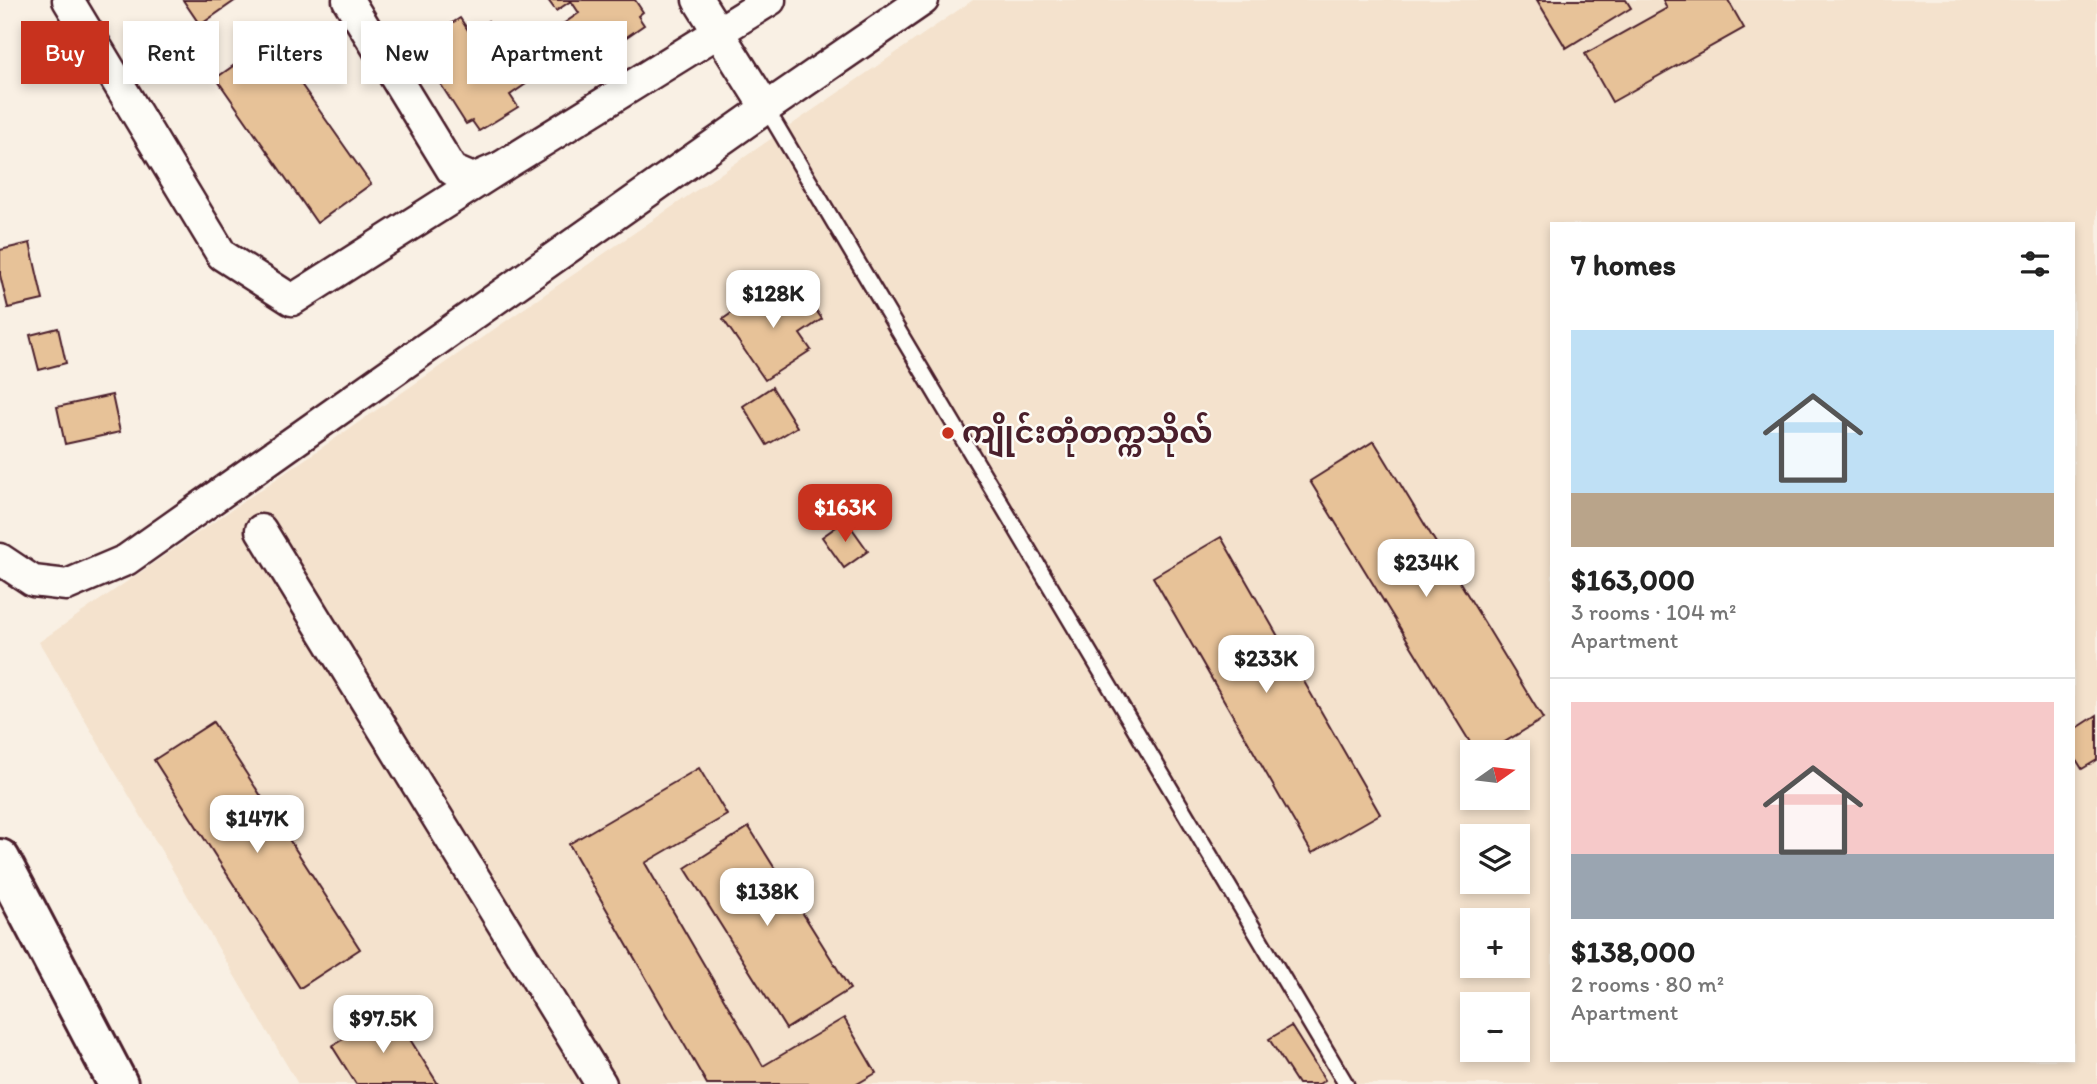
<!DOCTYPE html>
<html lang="en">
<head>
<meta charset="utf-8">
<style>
	body { margin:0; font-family:Itim,"Noto Sans Myanmar",sans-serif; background:#f6f6f6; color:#222; height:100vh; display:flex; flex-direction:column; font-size:26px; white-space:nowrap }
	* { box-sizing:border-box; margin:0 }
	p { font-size:23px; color:#767676 }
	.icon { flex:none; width:38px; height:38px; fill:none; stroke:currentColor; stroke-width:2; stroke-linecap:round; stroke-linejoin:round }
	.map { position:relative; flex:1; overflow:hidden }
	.drawer { position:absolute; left:1550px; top:222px; width:525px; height:840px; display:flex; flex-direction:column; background:#fff; border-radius:0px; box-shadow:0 4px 10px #0003 }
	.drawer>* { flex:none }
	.guide { position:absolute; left:21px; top:21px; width:665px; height:63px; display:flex; gap:14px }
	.needle { width:46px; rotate:76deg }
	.buttons { position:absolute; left:1460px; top:740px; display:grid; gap:14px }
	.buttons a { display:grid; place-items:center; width:70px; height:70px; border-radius:0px; background:#fff; box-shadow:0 4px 10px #0003; font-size:35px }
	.price { position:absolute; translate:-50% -60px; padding:0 16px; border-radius:14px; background:#fff; color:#222; font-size:23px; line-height:46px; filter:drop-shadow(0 2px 4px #0008) }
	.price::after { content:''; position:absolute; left:50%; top:42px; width:21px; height:16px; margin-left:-10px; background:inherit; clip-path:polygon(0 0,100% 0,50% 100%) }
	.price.on { background:#c8321e; color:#fff }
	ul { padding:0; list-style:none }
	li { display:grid; align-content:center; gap:14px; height:371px; padding:0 21px }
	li+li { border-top:2px solid #e0e0e0 }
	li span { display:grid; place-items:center; height:217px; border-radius:0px; color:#555 }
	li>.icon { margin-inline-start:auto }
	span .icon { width:126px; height:126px; fill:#fffc; stroke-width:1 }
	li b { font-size:30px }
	h2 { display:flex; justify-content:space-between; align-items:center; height:84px; padding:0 21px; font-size:30px }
	.pill { padding:0 24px; border-radius:0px; background:#fff; box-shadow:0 4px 10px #0003; font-size:24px; line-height:63px }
	.pill.on { background:#c8321e; color:#fff }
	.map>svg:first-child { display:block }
	.built { fill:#f4e2cd; fill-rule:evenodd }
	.building { fill:#e7c298; stroke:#4a1f2b; stroke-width:2 }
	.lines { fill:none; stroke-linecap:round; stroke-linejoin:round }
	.lane-casing { stroke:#4a1f2b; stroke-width:19 }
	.street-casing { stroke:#4a1f2b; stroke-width:35 }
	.secondary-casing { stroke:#4a1f2b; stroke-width:44 }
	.lane { stroke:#fdfcf7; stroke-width:14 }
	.street { stroke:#fdfcf7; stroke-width:30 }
	.secondary { stroke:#fdfcf7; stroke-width:38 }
	.poi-dot { fill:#c8321e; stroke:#fdfcf7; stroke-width:2.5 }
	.labels { text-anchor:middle; stroke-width:5; stroke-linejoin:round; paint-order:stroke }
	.poi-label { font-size:30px; font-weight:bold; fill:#4a1f2b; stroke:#fdfcf7; text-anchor:start }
</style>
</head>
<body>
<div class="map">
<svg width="2097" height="1084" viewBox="0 0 2097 1084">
	<rect width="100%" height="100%" fill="#f9f0e4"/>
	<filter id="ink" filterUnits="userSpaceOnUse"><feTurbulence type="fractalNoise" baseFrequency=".0143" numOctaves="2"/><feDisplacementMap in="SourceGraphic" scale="14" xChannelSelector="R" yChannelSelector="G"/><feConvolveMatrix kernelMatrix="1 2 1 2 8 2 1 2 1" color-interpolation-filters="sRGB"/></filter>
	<g filter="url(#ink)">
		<path class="built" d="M 973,0 L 2097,0 L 2097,1084 L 298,1084 L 39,642 ZM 1552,224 L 2074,224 L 2074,1060 L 1552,1060 ZM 1472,752 L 1517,752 L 1517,798 L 1472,798 ZM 1472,836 L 1517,836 L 1517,882 L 1472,882 ZM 1472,920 L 1517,920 L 1517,966 L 1472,966 ZM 1472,1004 L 1517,1004 L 1517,1050 L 1472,1050 Z"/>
		<g class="building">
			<polygon points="183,0 236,0 200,25"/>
			<polygon points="548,0 635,0 643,12 638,16 644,25 606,51 596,36 578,47 563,24 579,13 571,1 556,11"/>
			<polygon points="1537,0 1626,0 1631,8 1566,48"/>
			<polygon points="1663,0 1728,0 1744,28 1612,102 1585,54 1667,8"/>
			<polygon points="460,18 470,33 488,21 503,45 486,55 494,68 510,58 526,84 510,95 518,107 479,131 472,121 466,124 422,55 428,52 422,42"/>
			<polygon points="270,40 371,184 317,223 216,78"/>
			<polygon points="30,243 43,300 8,308 0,275 0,250"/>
			<polygon points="768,288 778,303 801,288 822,319 800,334 811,350 765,380 723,319"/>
			<polygon points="58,328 66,363 39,370 30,335"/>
			<polygon points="772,387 797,427 767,445 743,406"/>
			<polygon points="112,395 120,432 65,444 57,407"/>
			<polygon points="1374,441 1543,719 1488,752 1476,752 1310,481"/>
			<polygon points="846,520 868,551 844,568 822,537"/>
			<polygon points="1221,537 1380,814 1312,853 1153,577"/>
			<polygon points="2097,715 2097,760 2082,769 2074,756 2074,730"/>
			<polygon points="213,722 360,949 300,988 154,760"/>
			<polygon points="699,768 727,815 645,863 763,1066 844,1018 876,1073 857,1084 707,1084 569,844"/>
			<polygon points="749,827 850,989 786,1029 685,868"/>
			<polygon points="391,1009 438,1084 356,1084 332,1046"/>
			<polygon points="1291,1026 1325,1080 1319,1084 1298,1084 1269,1039"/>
		</g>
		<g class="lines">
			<defs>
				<polyline id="lane" points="766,108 1346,1084"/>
				<g id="street">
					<polyline points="68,0 222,255 292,300 501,167"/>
					<polyline points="348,0 452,170 473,179 501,167 770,0"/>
					<polyline points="698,0 766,108"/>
					<polyline points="261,530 601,1084"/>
					<polyline points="0,559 33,581 67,585 126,560 766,108 923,0"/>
				</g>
				<polyline id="secondary" points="0,859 118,1084"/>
			</defs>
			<use href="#lane" class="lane-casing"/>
			<use href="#street" class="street-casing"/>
			<use href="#secondary" class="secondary-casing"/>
			<use href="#lane" class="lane"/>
			<use href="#street" class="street"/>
			<use href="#secondary" class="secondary"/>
		</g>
	</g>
	<circle class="poi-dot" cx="948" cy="433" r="7"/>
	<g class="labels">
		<g class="poi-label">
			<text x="962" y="443">ကျိုင်းတုံတက္ကသိုလ်</text>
		</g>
	</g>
</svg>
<div class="buttons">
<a><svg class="needle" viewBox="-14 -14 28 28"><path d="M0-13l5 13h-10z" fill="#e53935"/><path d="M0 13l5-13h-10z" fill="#767676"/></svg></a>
<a><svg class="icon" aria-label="layers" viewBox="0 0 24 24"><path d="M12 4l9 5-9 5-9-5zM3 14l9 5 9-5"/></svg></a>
<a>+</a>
<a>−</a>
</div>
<b class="price" style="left:773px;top:330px">$128K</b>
<b class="price on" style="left:845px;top:544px">$163K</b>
<b class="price" style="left:1426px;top:599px">$234K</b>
<b class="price" style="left:1266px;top:695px">$233K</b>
<b class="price" style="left:257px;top:855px">$147K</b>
<b class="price" style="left:767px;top:928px">$138K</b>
<b class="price" style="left:383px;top:1055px">$97.5K</b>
<div class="guide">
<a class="pill on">Buy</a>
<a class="pill">Rent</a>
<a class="pill">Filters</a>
<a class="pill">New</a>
<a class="pill">Apartment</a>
</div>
<section class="drawer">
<h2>7 homes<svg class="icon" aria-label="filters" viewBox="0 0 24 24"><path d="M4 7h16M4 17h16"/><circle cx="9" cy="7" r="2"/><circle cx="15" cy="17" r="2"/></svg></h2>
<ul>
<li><span style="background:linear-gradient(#bfe0f5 75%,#b9a48a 0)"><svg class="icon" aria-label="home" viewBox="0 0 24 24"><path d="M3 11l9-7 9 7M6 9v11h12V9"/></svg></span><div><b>$163,000</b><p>3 rooms · 104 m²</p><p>Apartment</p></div></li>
<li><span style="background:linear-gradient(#f6c9c9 70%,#9aa5b1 0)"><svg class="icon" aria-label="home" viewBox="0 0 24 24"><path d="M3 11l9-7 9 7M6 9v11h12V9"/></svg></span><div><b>$138,000</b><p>2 rooms · 80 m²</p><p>Apartment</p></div></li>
</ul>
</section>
</div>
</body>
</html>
